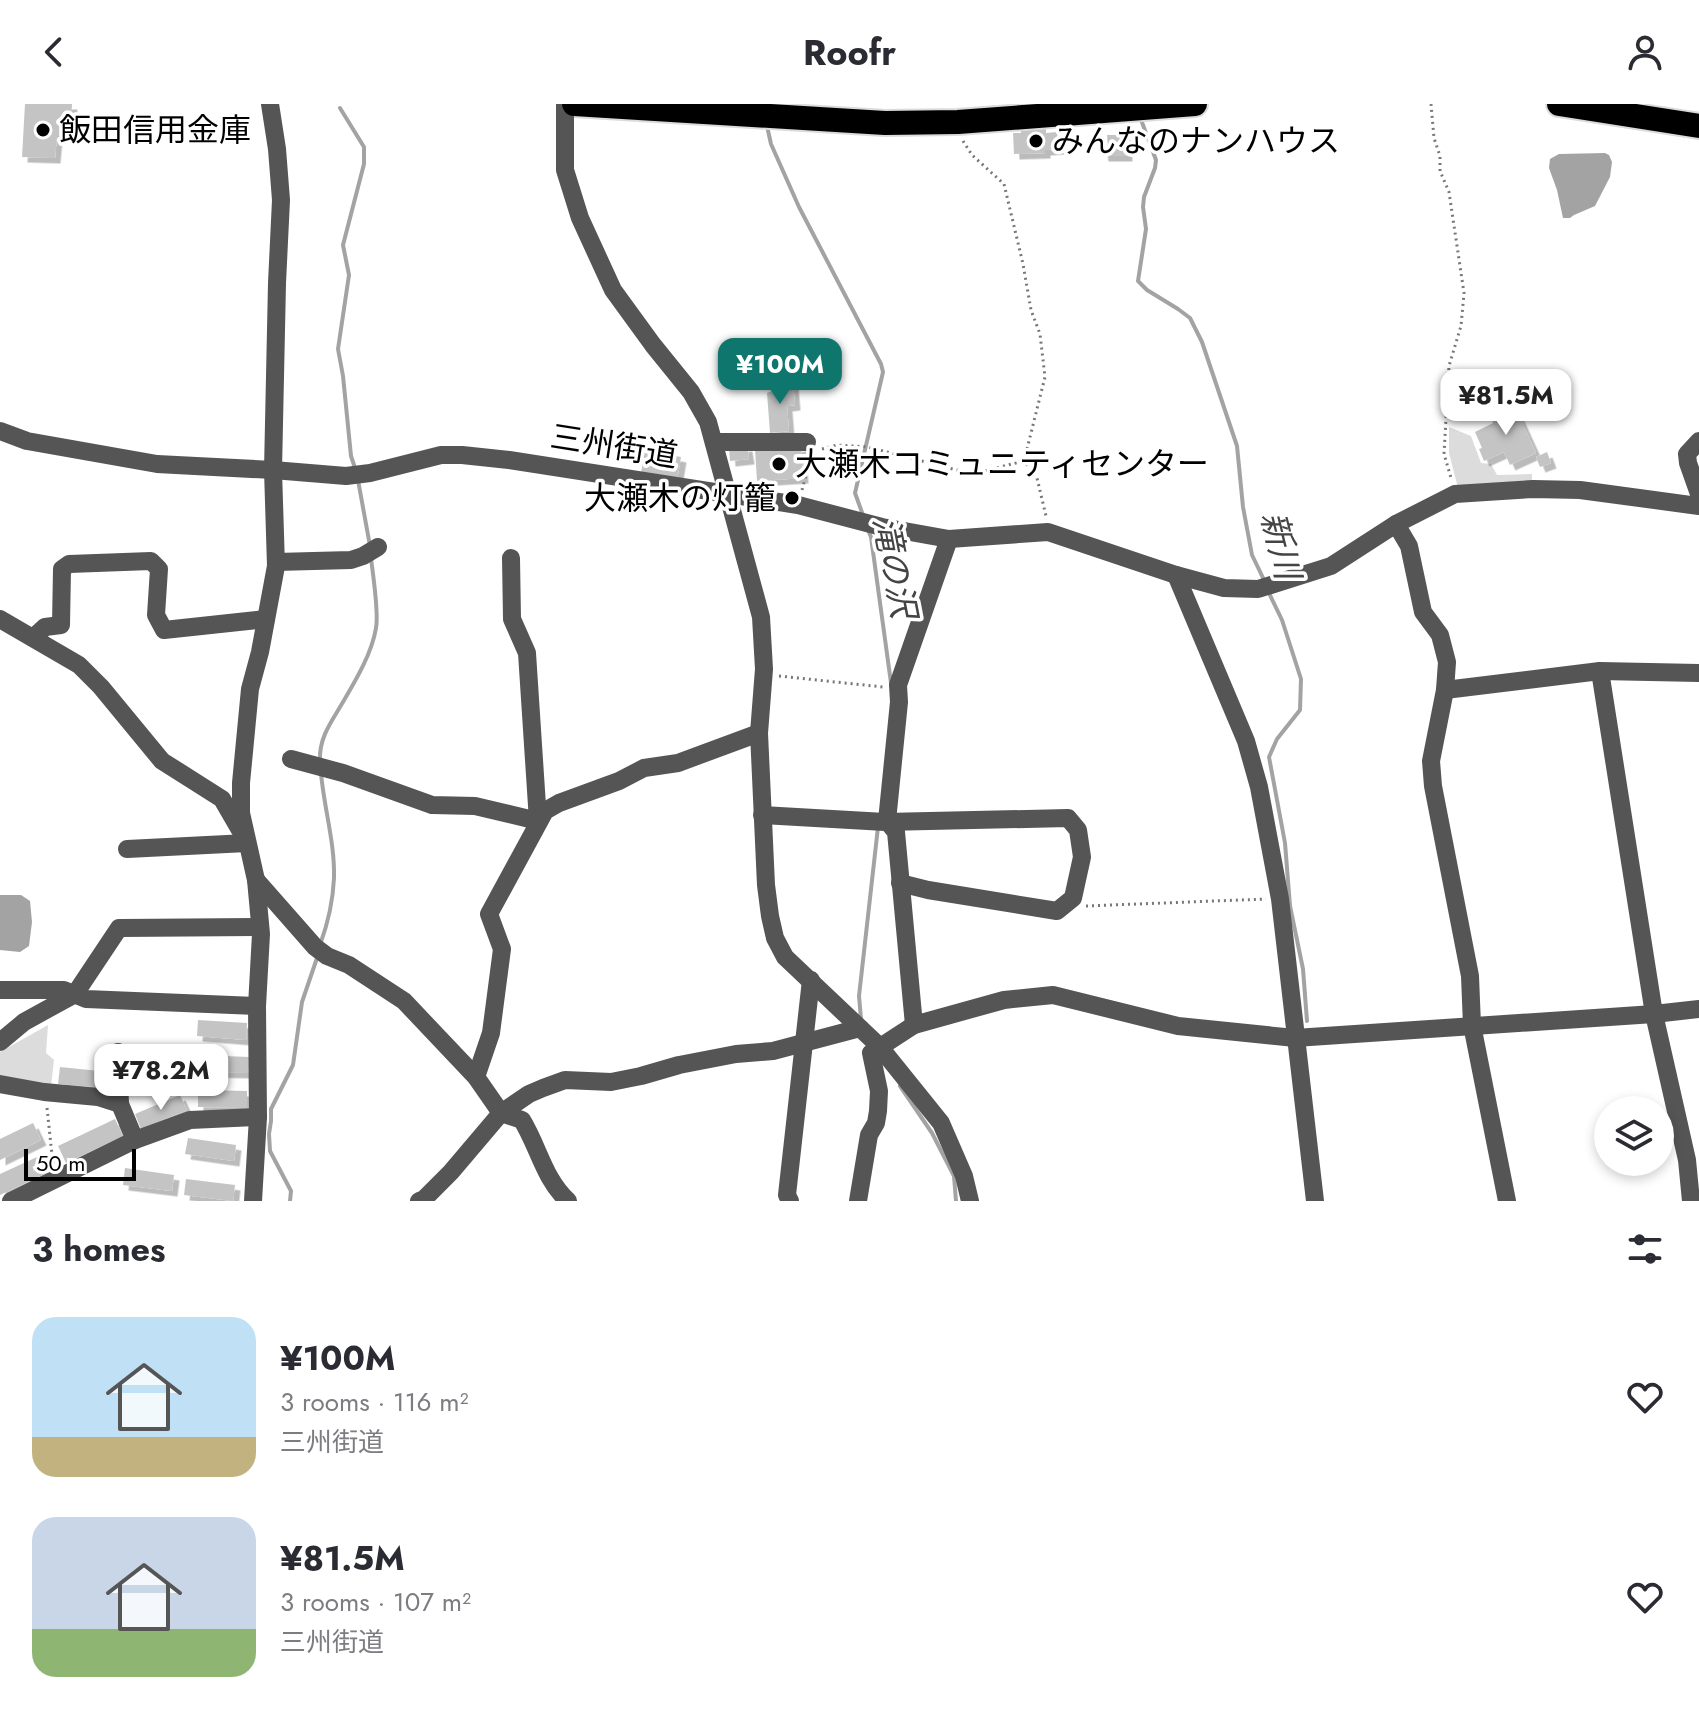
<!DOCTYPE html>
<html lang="en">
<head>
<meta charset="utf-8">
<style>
	body { margin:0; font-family:Jost,"Noto Sans JP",sans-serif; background:#f2f2f3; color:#2b2b33; height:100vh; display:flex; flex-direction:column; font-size:30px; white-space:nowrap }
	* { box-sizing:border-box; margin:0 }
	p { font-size:26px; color:#7c7c81 }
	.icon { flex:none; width:44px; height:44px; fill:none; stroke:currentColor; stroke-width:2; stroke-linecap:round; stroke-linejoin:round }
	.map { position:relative; height:1097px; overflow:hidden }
	.side { display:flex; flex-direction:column; background:#fff; flex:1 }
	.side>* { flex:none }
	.tools { position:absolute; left:1594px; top:992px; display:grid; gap:16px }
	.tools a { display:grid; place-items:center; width:80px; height:80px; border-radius:50%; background:#fff; box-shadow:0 4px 12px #0003; font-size:40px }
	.scale { position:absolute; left:24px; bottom:20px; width:112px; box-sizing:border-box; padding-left:8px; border:4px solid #000; border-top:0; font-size:22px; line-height:28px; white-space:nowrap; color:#000; -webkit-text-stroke:6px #fff; paint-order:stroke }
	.price { position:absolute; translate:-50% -68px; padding:0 18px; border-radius:16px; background:#fff; color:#222; font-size:26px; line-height:52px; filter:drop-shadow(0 2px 4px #0008) }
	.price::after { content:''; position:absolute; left:50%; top:48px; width:24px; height:18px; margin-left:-12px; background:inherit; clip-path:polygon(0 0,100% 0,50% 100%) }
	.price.on { background:#0f766e; color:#fff }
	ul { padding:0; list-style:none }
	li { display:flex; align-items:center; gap:24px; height:200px; padding:0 32px }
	li span { display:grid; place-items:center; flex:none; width:224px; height:160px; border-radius:24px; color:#555 }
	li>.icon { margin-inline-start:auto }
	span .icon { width:96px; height:96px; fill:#fffc; stroke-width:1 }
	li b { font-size:34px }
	h2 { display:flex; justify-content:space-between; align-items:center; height:96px; padding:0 32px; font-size:34px }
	header { display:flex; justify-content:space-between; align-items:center; height:104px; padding:0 32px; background:#fff; font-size:36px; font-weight:700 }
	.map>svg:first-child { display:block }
	.green { fill:#dcdcdc }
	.water { fill:#a3a3a3 }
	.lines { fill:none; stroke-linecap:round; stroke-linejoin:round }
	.stream { stroke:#a3a3a3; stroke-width:4 }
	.building { fill:#c4c4c4; filter:url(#shadow) }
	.highway-casing { stroke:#dbdbdb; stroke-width:28 }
	.path { stroke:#777; stroke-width:3; stroke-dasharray:2 4; stroke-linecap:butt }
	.minor { stroke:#555; stroke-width:18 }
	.highway { stroke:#000; stroke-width:24 }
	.poi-dot { fill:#000; stroke:#fff; stroke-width:3 }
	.labels { text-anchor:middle; stroke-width:7; stroke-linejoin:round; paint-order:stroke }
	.poi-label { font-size:32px; fill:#000; stroke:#fff; text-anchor:start }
	.street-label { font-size:32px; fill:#000; stroke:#fff }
	.water-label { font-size:34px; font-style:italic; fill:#444; stroke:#fff }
</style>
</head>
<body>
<header><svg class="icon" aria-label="back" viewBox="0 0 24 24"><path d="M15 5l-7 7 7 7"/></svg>Roofr<svg class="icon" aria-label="person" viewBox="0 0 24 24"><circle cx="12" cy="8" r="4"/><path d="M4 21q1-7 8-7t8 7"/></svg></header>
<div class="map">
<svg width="1699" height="1097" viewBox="0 0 1699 1097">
	<defs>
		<filter id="shadow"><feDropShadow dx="5.5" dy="5.5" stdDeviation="0" flood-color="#0004"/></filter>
	</defs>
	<rect width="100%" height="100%" fill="#fff"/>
	<g class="green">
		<polygon points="1449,323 1471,332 1481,359 1491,360 1497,371 1532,370 1532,379 1458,384 1449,349"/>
		<polygon points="48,921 46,949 54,956 51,982 0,978 0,948"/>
	</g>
	<g class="water">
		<polygon points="1605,49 1609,51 1612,58 1610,73 1595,102 1574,111 1570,114 1563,114 1557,86 1549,64 1550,55 1559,50"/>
		<polygon points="0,791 21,791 30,797 32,818 29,842 20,848 0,846"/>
	</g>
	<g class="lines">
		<g class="stream">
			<polyline points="340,4 364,43 364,60 343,141 349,171 338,245 343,272 351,352 356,367"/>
			<polyline points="1140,13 1156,56 1155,64 1144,93 1143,103 1146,125 1138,177 1147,186 1178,205 1190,214 1202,238 1237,342 1243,403 1252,451 1265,478"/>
			<polyline points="767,22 771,40 799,103 881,260 883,268 855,389 864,414"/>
			<polyline points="358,376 370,442"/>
			<polyline points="868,426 871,433 891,579"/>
			<polyline points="1268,487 1282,516 1301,575 1300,606 1277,635 1269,653 1285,739 1290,802 1303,865 1307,917"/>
			<path d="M 320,656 C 319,633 332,617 343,598 C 356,576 372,549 376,524 C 379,508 373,472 371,454"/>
			<path d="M 320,841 C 328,819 333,798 334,774 C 335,739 324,704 321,669"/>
			<polyline points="861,915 859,892 878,723"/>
			<polyline points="900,982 932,1029 954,1072 956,1097"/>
			<polyline points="290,1097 291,1087 270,1047 269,1030 271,1017 271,1005 293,961 302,898 317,854"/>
		</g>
	</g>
	<g class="building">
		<polygon points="25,0 72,0 71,17 57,32 55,54 22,53"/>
		<polygon points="1046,24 1046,29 1057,28 1059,45 1045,46 1045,49 1014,50 1013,29 1021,29 1021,25"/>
		<polygon points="1107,31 1126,31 1127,52 1103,52 1102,45 1108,44"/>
		<polygon points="793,278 795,301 787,302 789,327 770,329 767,289 772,287 772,279"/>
		<polygon points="1514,301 1536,349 1510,361 1504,348 1484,357 1479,345 1482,344 1475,328 1493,319 1490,312"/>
		<polygon points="747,342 749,355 730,357 729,344"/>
		<polygon points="801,342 803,374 757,377 755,345"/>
		<polygon points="645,346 681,353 677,376 641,369"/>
		<polygon points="1547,348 1551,359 1540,363 1536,353"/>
		<polygon points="198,916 247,919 246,936 197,932"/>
		<polygon points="200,951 249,953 248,969 199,968"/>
		<polygon points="131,959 180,960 180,976 131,975"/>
		<polygon points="60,963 109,968 107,984 58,980"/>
		<polygon points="198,986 247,987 247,1004 198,1003"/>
		<polygon points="180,991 187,1006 141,1025 135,1010"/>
		<polygon points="115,1015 123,1032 66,1059 58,1042"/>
		<polygon points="33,1019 41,1036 0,1056 0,1035"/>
		<polygon points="188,1034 236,1041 234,1057 185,1050"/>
		<polygon points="37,1053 45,1070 0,1091 0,1070"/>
		<polygon points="125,1064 174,1071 172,1087 123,1081"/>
		<polygon points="186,1075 235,1081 233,1097 184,1091"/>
	</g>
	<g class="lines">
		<defs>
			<g id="highway">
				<polyline points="574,0 885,19 958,18 1195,0"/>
				<polyline points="1559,0 1699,22"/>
			</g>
		</defs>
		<use href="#highway" class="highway-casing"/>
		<g class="path">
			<polyline points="1431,0 1434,34 1440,52 1440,67 1449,88 1464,189 1461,222 1449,262 1444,350 1451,374"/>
			<polyline points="963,37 972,51 1004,80 1023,160 1031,206 1040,230 1045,273 1024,357 1037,374 1046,412"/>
			<polyline points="822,345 837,341 868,343 972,370 1024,357"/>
			<polyline points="802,386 809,360 814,352"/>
			<polyline points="779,572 883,583"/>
			<polyline points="1086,802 1266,795"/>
			<polyline points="47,1004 53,1060"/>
		</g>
		<g class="minor">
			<polyline points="565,0 565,66 580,114 613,186 653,241 691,288 708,318 761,513 764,565 759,629 766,781 770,812 775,834 785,853 879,942 941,1019 964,1072 970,1097"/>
			<polyline points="0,327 27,337 157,360 273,366 346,372 370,369 441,351 462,351 509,356 798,401 882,423 949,435 1048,428 1176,471 1224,484 1258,485 1331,462 1396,420 1455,390 1533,385 1580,386 1699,402"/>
			<polyline points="1699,337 1687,350 1688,359 1699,390"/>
			<polyline points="714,338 807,338"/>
			<polyline points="1396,420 1409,442 1423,508 1440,531 1447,558 1445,586 1431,657 1433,682 1470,872 1472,921 1507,1097"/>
			<polyline points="276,458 351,456 363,452 378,443"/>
			<polyline points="1176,471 1246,637 1259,683 1280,795 1315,1097"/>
			<polyline points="0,515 79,561 101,583 162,657 222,695 240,726"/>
			<polyline points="33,534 45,523 61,521 62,465 69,460 151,457 159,465 156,511 164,526 266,515"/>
			<polyline points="1600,567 1654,910 1687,1056 1691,1097"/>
			<polyline points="1445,586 1600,567 1699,569"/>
			<polyline points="291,655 343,669 432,701 475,702 538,717 527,549 512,515 511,454"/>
			<polyline points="762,711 885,718 1068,714 1078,726 1082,753 1073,794 1057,807 928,786 900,779"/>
			<polyline points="127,745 247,739"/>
			<path d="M 256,776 L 315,843 L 327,852 L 349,861 L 404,897 L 476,973 L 501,1009 L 522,1016 C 539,1044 544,1075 568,1097"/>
			<polyline points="0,886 64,886 86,895 257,902"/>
			<polyline points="914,921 896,728 887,717 899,598 898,581 949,435"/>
			<polyline points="0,938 24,918 75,890 119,824 260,823"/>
			<polyline points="118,948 120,1000 135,1036"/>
			<polyline points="476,973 491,929 502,845 489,810 545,707 559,699 619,677 644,664 678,659 759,629"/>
			<polyline points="0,980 44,988 98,993 120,1000"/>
			<polyline points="11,1097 135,1036 190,1016 258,1013"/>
			<polyline points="253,1097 258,1013 257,902 261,830 256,776 241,709 241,679 250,585 260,548 276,462 273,366 277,179 281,96 277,45 270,0"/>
			<polyline points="419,1097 424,1095 451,1068 501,1009 529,990 543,984 565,976 611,978 641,972 679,961 736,950 773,947 860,924"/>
			<polyline points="790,1097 787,1091 811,876"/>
			<polyline points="858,1097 869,1031 876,1019 878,1007 879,987 871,949 914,921 1004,896 1053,891 1178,922 1295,934 1654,910 1699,905"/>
		</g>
		<use href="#highway" class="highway"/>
	</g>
	<g class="poi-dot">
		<circle cx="43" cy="26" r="8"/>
		<circle cx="1036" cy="37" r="8"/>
		<circle cx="779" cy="360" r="8"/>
		<circle cx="792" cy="394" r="8"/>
	</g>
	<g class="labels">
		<g class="poi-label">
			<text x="59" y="37">飯田信用金庫</text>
			<text x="1052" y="48">みんなのナンハウス</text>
			<text x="795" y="371">大瀬木コミュニティセンター</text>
			<text x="776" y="405" text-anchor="end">大瀬木の灯籠</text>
		</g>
		<g class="street-label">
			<text transform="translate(614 342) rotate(9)" y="11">三州街道</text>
		</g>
		<g class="water-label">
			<text transform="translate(1281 441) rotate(76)" y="12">新川</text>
			<text transform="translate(895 463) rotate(79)" y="12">滝の沢</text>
		</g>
	</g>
</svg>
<div class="tools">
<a><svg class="icon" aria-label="layers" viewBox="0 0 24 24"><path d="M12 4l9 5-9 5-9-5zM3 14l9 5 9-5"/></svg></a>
</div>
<div class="scale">50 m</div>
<b class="price on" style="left:780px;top:302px">¥100M</b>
<b class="price" style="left:1506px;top:333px">¥81.5M</b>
<b class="price" style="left:161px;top:1008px">¥78.2M</b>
</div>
<section class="side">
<h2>3 homes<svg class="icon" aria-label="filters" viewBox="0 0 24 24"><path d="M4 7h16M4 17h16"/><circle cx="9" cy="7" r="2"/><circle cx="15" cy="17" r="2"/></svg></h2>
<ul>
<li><span style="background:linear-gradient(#bfe0f5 75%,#c2b280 0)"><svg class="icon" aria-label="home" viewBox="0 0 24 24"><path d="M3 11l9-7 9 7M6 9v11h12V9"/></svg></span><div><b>¥100M</b><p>3 rooms · 116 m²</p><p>三州街道</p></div><svg class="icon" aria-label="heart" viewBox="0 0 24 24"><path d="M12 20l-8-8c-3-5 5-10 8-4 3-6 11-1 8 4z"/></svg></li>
<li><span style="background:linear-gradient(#c9d6e8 70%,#8fb573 0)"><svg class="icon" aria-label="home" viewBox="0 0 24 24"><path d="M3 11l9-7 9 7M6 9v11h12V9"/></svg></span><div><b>¥81.5M</b><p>3 rooms · 107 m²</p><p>三州街道</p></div><svg class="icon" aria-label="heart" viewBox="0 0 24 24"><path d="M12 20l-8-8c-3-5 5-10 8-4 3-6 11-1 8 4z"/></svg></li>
</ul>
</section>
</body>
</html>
